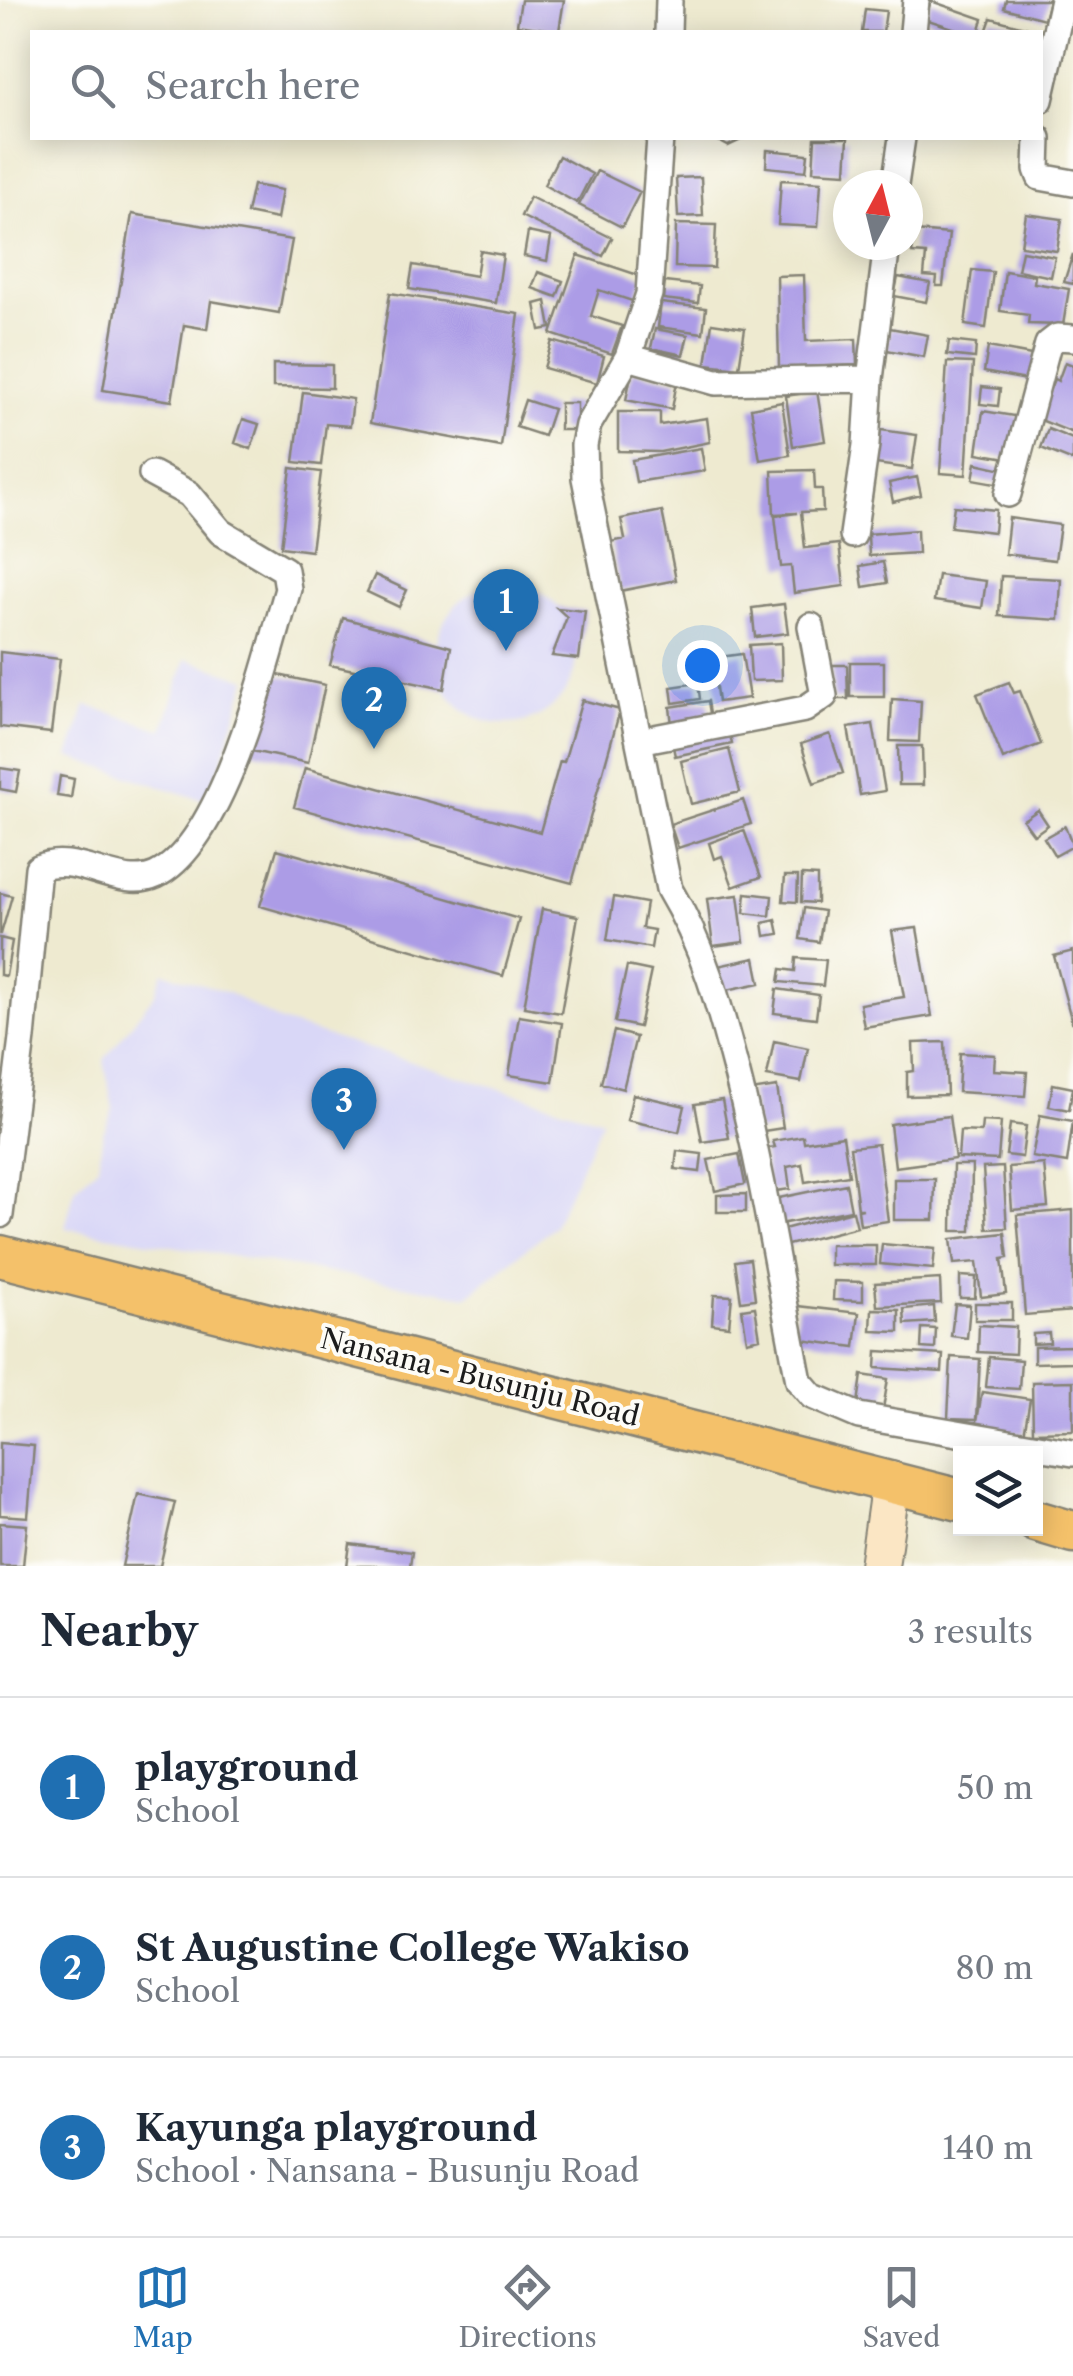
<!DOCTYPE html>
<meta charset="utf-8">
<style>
:root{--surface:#fff;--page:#f6f6f7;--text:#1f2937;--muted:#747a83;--line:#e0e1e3;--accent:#1f6fb2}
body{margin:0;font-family:"Libre Caslon Text",serif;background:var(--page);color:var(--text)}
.controls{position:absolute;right:30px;bottom:30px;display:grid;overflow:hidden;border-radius:0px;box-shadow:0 5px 25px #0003}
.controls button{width:90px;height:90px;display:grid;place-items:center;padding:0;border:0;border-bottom:2px solid var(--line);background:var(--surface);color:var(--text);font:50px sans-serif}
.compass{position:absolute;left:833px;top:170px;width:90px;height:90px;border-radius:50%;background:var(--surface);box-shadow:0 5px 25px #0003;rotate:7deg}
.you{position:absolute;left:702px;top:665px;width:35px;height:35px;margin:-25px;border:8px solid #fff;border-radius:50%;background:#1a73e8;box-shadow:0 0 0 15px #1a73e833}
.badge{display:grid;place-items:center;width:65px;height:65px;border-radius:50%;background:var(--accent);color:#fff;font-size:32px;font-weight:700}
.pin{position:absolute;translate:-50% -82px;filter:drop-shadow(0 2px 5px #0008)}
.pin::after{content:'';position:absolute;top:52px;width:35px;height:30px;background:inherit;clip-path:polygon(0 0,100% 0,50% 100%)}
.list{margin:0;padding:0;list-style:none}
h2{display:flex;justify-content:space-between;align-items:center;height:130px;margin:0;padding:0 40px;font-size:42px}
h2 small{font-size:32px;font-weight:400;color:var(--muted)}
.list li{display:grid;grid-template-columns:65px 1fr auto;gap:30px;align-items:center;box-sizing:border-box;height:180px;padding:0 40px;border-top:2px solid var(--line)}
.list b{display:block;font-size:38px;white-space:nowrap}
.list p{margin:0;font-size:32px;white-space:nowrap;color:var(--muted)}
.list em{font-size:32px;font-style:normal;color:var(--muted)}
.icon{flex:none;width:55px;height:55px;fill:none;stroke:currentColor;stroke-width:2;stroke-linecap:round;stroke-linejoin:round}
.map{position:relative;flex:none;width:1073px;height:1566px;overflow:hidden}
.search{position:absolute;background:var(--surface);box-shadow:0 5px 25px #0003;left:30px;right:30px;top:30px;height:110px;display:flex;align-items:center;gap:25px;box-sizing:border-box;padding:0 35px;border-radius:0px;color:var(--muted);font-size:38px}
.sheet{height:670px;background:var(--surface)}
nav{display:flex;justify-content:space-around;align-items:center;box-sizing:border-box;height:140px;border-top:2px solid var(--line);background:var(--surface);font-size:28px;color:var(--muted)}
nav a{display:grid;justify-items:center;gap:5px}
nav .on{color:var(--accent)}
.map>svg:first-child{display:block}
.built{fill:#d9d7f7}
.building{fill:#ac9ce6}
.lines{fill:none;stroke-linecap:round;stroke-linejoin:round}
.street-casing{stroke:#858376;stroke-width:30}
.secondary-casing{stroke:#858376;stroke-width:42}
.primary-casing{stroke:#858376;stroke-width:45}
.street{stroke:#fff;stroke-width:25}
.secondary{stroke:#fbe6c4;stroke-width:38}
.primary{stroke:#f4c16b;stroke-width:40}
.labels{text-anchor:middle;stroke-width:8;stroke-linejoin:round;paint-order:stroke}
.street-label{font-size:28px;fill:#1c1c1c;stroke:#fdfcf7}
</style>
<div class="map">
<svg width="1073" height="1566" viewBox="0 0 1073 1566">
<rect width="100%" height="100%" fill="#fdfcf7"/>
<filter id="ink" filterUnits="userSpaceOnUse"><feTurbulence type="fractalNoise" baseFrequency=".01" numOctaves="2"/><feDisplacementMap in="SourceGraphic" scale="20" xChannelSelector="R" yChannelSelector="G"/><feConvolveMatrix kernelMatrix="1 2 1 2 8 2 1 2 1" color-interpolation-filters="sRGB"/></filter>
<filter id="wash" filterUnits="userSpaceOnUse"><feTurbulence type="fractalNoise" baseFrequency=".0048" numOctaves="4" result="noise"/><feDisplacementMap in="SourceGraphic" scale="40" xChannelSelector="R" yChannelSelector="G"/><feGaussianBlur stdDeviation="2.25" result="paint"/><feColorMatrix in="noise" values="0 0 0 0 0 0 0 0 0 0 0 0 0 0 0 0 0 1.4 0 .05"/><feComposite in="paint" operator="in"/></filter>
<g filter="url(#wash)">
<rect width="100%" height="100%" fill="#eeead0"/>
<!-- built -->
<path class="built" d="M436 654a70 70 0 1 1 140 0a70 70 0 1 1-140 0Z
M186 659 247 679 209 802 69 757 86 705 163 730Z
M163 972 229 993 281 1022 602 1120 554 1226 468 1296 65 1228 75 1188 98 1166 103 1133 113 1109 104 1060 155 994Z"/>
<g id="blocks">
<!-- building -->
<path class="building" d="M521 0H564L559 31 517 25Z
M1006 0H1049L1044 19 1004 8Z
M931 1 983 19 979 32H965L925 19Z
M865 9 886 11 883 32H862Z
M991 18 1038 31V32H986Z
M713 138H745L728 146Z
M815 138H848L846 173 813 171Z
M767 150 808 154 806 171 766 167Z
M559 156 592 174 577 203 544 185Z
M597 171 640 192 622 227 579 205Z
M701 177 703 216 678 217 676 178Z
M781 180 821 182 818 227 778 225Z
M253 185 282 190 277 219 247 213Z
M530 197 612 238 603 256 521 216Z
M132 214 292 240 279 313 211 301 207 329 184 325 172 401 103 390Z
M1026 214 1062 219 1057 251 1021 246Z
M676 224 716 225 714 268 675 267Z
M915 231 949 234 943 286H936L937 277 924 276 926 254 912 253Z
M528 232 551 237 547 261 524 256Z
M480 251 503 255 496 303 409 289 413 265 476 276Z
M1022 251 1055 257 1051 277 1018 270Z
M1073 254V284L1064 282Z
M578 255 644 277 635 302 599 290 591 316 622 326 612 354 551 334Z
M972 270 993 272 986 328 965 325Z
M1005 271 1035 276 1034 283 1069 289 1063 325 1028 324 1029 315 1000 311Z
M538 272 563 281 557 297 532 288Z
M804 275 806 341 856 339 857 365 779 368 777 276Z
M898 277 930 283 926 302 894 296Z
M665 282 700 286 698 303 663 299Z
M390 293 519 314 501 447 370 423Z
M546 301 551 328 540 330 535 304Z
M661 303 706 308 703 333 658 327Z
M712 323 745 328 739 368 706 364Z
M890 328 928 335 924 357 887 350Z
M655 329 688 335 683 355 651 348Z
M552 341 604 356 597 383 544 368Z
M949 341 976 344 975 358 947 355Z
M988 347 1037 356 1032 381 984 372Z
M947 362 973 363 966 475 940 473Z
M1065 362 1073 365V433L1038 419 1054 379 1058 381Z
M273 364 332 365V388L273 387Z
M632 371 677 381 672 409 626 400Z
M982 387 1000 389 998 406 980 404Z
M817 391 825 441 793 446 786 396Z
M303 392 353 399 350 426 326 424 321 465 294 462Z
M525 400 553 409 544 436 516 427Z
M782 402 790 455 760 460 751 408Z
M560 403H577V430H560Z
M983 411 1020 417 1013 459 977 453Z
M618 412H660V425L707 418 710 442 660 452 618 451Z
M243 419 259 424 251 449 235 443Z
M1048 429 1073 439V461L1041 448Z
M881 430 917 435 912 469 876 464Z
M701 448 705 471 636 482 632 460Z
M976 463 1003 469 1001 484 973 479Z
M291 468 321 472 311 551 281 547Z
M814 470 815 489H822L823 511 801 512 805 548 839 544 844 586 794 593 791 566 781 567 775 516 797 513 774 514 772 471Z
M917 477 921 495 893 502 889 483Z
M954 506 996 510 994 532 951 527Z
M662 511 676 580 620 591 611 542 625 539 621 519Z
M1009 518 1060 525 1055 560 1005 554Z
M917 530 918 553 869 556 868 534Z
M883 562 887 583 863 587 860 566Z
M375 575 407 590 399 607 367 592Z
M938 575 986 581 982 608 934 601Z
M1001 576 1061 579 1059 620 999 616Z
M784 604 788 633 755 637 752 608Z
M557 608 585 611 579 659 552 656 567 617Z
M343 618 451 647 444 689 330 665Z
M781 643 782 680 751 681 749 645Z
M0 652 60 659 51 733 0 727Z
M742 654 749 698 718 702 712 658Z
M850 662H884V697H850Z
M832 665H847L848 699H833Z
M269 673 325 685 308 763 252 751Z
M1009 682 1014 693 1020 691 1041 744 1003 759 977 694Z
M698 683 700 699 673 703 671 687Z
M892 699 921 701 919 742 890 741Z
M582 700 620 710 572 883 294 807 305 768 540 832 560 761 564 762Z
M708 701 711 719 672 725 670 707Z
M873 724 885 791 860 795 848 728Z
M729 730 732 744 675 756 672 742Z
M830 734 843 773 814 783 801 744Z
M898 746H922L923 785H899Z
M729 749 740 792 691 804 681 761Z
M0 768 20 771 16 792 0 789Z
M60 776 74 779 71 798 57 796Z
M743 800 751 824 678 848 670 824Z
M1038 810 1048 825 1034 835 1023 820Z
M1065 826 1073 846 1055 856 1044 838Z
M744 830 761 877 733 887 722 856 714 859 709 843Z
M277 849 519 919 503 976 260 906Z
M802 875 817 876V903L801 902Z
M785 876H798L797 902 783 901Z
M0 893 12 896 1 934H0Z
M746 893 772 896 770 916 744 913Z
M738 895 744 942 713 946 707 899Z
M614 897 646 903 642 928 654 930 651 948 607 940Z
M804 908 824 911 819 942 800 939Z
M542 909 578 916 561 1013 524 1007Z
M776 920 779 934 765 936 763 923Z
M917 928 932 1016 864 1027 860 1004 904 997 892 931Z
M0 938 12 941 6 976 0 975Z
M1073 951V1022H1072L1054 956Z
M755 958 760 983 722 991 718 966Z
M796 958 826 960 823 986 779 982 781 969 795 971Z
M627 966 651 971 639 1027 615 1022Z
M777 989 819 995 816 1018 774 1013Z
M519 1016 562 1023 553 1082 509 1075Z
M614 1031 636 1037 623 1089 601 1083Z
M774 1041 808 1048 801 1082 767 1076Z
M945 1042 947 1095 907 1096V1072L914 1071 913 1043Z
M960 1053 995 1055 994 1070 1027 1072 1025 1096 958 1092Z
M1053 1084 1073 1088 1069 1110 1049 1106Z
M777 1087 783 1128 757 1132 751 1091Z
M633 1094 685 1106 679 1132 627 1120Z
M722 1100 729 1138 702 1142 695 1104Z
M1040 1115 1073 1121 1067 1163 1032 1157Z
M949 1116 955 1159 895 1167 890 1124Z
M982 1121 1001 1122 998 1160 958 1158 960 1131 981 1132Z
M1010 1124 1026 1126 1022 1157 1006 1155Z
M803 1136 804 1142 843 1136 849 1175 805 1182 802 1164 787 1167 790 1189 769 1192 763 1149 775 1147 773 1141Z
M878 1144 888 1221 860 1225 858 1210 863 1209H858L850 1147Z
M677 1151 702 1154 700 1172 675 1169Z
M739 1154 745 1184 715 1191 708 1160Z
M1044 1164 1048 1207 1012 1210 1009 1167Z
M953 1165H972L971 1231H952Z
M1003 1167 1007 1228 987 1229 983 1168Z
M894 1179H935L934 1220H894Z
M846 1184 851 1210 780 1224 774 1199Z
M746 1194V1212H717V1195Z
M1073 1210V1311L1025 1315 1017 1215Z
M853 1211 857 1227 780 1247 776 1231Z
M1005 1233 1008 1258 1002 1259 1006 1294 981 1297 977 1262 954 1264 951 1239Z
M882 1244 935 1249 933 1269 880 1264Z
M830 1245H876V1265H830Z
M750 1259 755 1299 741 1301 735 1261Z
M960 1276 976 1277 975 1298H960Z
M940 1279 941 1303 877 1306 875 1283Z
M834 1281 863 1282V1301L833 1300Z
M714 1295 732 1296 729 1326 712 1324Z
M975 1303H1012V1320H975Z
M955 1304 970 1305 967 1338 951 1336Z
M798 1306 859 1313 855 1347 794 1339Z
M934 1306 935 1322 905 1324 904 1309Z
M755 1307 760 1338 747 1341 742 1309Z
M872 1309 899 1310V1332L871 1331Z
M979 1325 1016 1327 1015 1354 978 1352Z
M922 1328 936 1329 935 1349 921 1348Z
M1049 1333 1050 1343 1033 1344V1334Z
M1073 1346V1362L1034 1363V1347Z
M877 1351 943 1355 942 1372 876 1368Z
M951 1357 980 1359 977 1419 948 1418Z
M989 1357 1021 1360 1019 1389 986 1387Z
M862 1375 888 1379 882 1415 857 1411Z
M1073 1381V1431L1033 1432 1032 1382Z
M982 1392 1030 1399 1024 1434 976 1427Z
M0 1443 34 1446 28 1517 0 1515Z
M138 1494 175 1502 160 1566H122Z
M0 1523 27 1525 23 1566H0Z
M350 1544 412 1552 410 1566H347Z"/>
</g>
</g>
<g filter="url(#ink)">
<use href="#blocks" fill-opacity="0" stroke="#858376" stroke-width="2.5"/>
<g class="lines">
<!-- street casing -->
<g class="street-casing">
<path id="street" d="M668 32 669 0
M913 32 916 0
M1040 100 1063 0
M660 138 649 294 628 357 588 425 584 445 585 478 669 889C704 947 720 1008 737 1074 763 1175 779 1279 799 1381L812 1396 859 1416 1073 1453
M1038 138 1037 169 1040 177 1073 183
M895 185 902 138
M628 357 716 382 870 379 887 245
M1008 494 1048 344 1057 337 1073 338
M853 535 866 445 870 379
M639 741 805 709 824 696 811 626
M0 1215 22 1038 38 868C76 850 119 892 156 875 225 842 267 659 288 589L285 570 221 532 189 494 152 474"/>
</g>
<!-- secondary casing -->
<g class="secondary-casing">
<path id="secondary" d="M879 1566 891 1481"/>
</g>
<!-- primary casing -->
<g class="primary-casing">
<path id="primary" d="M0 1256 960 1500
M1036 1521 1073 1532"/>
</g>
<!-- street -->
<use href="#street" class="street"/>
<!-- secondary -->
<use href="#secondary" class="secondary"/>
<!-- primary -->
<use href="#primary" class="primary"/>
</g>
</g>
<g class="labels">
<!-- street labels -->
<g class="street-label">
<text transform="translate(480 1377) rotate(14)" y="10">Nansana - Busunju Road</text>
</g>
</g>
</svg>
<div class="controls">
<button><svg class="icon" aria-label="layers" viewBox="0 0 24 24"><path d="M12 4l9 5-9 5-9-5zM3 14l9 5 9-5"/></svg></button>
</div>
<svg class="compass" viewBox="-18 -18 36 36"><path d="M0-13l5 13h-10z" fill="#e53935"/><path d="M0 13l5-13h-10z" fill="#747a83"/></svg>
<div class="you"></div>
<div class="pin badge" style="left:506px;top:651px">1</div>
<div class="pin badge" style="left:374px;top:749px">2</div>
<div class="pin badge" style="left:344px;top:1150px">3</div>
<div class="search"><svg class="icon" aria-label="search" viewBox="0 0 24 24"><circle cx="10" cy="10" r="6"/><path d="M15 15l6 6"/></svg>Search here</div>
</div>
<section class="sheet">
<h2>Nearby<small>3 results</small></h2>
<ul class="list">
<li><span class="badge">1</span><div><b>playground</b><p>School</p></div><em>50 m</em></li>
<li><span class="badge">2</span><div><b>St Augustine College Wakiso</b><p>School</p></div><em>80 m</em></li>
<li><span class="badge">3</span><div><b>Kayunga playground</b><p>School · Nansana - Busunju Road</p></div><em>140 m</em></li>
</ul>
</section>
<nav>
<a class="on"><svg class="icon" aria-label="map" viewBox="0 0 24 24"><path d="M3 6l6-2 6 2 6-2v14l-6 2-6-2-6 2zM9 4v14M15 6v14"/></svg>Map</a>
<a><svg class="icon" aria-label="directions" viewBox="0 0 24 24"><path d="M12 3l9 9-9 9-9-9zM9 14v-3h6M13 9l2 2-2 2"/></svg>Directions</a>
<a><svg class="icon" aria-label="saved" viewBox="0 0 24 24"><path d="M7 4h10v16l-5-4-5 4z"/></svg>Saved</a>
</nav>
